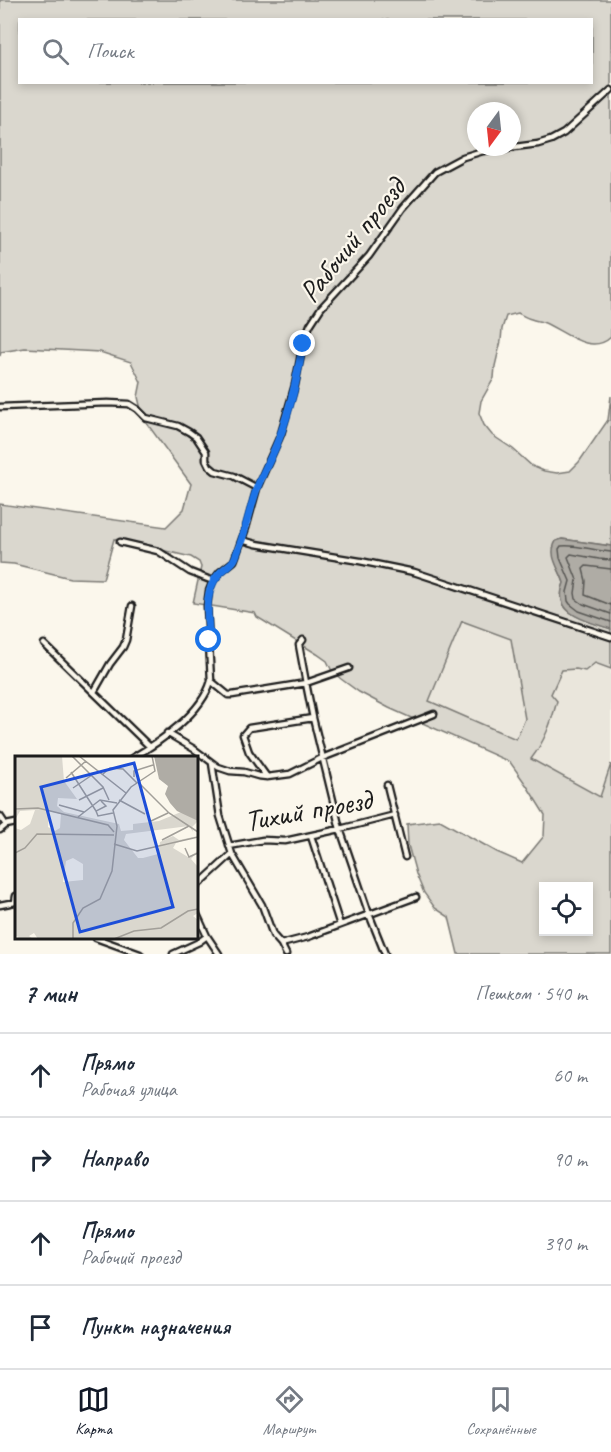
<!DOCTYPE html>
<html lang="ru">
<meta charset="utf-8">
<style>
:root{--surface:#fff;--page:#f6f6f7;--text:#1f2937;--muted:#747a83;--line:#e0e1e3;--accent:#111827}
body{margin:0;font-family:Caveat,sans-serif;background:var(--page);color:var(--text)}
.controls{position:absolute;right:18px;bottom:18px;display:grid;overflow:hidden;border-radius:0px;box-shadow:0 3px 9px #0003}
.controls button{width:54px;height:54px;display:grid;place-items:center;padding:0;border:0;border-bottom:2px solid var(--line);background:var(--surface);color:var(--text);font:30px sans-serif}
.compass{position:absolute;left:467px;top:102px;width:54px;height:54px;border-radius:50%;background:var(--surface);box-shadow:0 3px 9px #0003;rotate:195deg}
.stop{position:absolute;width:18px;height:18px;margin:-14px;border:4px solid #1a73e8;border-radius:50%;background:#fff}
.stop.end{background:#1a73e8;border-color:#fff;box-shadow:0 2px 6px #0008}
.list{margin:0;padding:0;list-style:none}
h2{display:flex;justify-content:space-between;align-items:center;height:78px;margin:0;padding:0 24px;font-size:26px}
h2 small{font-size:20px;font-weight:400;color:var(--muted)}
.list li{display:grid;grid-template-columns:39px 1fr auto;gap:18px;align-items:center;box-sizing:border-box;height:84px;padding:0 24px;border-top:2px solid var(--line)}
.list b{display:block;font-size:22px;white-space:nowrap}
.list p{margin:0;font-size:20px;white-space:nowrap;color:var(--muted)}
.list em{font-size:20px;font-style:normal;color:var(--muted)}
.icon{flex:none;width:33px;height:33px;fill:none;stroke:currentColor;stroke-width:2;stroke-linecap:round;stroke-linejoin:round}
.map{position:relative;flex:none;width:611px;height:954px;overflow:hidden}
.search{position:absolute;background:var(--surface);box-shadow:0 3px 9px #0003;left:18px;right:18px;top:18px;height:66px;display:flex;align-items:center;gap:15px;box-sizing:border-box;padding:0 21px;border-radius:0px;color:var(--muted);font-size:22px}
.sheet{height:414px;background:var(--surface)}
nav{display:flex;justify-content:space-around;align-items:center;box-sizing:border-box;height:84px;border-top:2px solid var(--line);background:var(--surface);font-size:16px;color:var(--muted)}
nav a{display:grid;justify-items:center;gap:3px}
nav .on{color:var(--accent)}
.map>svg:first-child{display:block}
.built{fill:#eae6dc}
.green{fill:#dad7ce;stroke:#7b7a75;stroke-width:1.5;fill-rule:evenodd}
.water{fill:#afaca5;stroke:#74726e;stroke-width:1.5}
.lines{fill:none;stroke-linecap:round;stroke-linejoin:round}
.shore{stroke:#575653;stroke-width:1.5}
.minor-casing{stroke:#1c1c1c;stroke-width:9}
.minor{stroke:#fbf7ec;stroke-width:4.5}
.route{stroke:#1a73e8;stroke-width:8}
.labels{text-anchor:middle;stroke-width:4.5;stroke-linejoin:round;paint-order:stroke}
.street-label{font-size:30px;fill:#1c1c1c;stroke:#fbf7ec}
.inset-road{fill:none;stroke:#a29f99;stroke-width:1.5}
.view{fill:#1d4ed8;fill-opacity:0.15;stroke:#1d4ed8;stroke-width:3}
.inset-edge{fill:none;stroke:#1c1c1c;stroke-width:3}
</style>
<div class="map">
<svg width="611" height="954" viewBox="0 0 611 954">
<rect width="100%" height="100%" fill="#fbf7ec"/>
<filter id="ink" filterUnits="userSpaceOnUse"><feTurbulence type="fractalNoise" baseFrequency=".0167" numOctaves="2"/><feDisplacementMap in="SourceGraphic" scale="12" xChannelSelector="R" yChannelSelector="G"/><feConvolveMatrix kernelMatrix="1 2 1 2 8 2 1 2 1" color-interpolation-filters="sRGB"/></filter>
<g filter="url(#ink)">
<!-- built -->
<path class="built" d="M462 621 511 639 525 719 516 739 429 701Z
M595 663 611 669V764L600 797 531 760 541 745 549 730 557 701 551 694 562 670 576 669 585 671Z"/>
<!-- green -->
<path class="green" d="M0 0H611V337C591 356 565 332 545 323 541 321 536 321 531 319 527 318 522 315 518 313L506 316 502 329 501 341 495 366 494 378 481 401 479 413 484 425 492 435 513 449 532 466 544 471 557 473 570 471 579 462 608 420 611 396V546L562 539 556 541C551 563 558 564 564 583 551 615 588 621 611 629V669L595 663 585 671 576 669 562 670 551 694 557 701C551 723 545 741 531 759L600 797 611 764V954H458L449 917 435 908 424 893 416 874 408 845 407 824 440 820 497 852 522 863 544 836 545 815 527 786 510 762 389 708 359 692 341 679 332 671 327 661 317 654 257 617 255 613 193 603 201 567 199 562 191 557 114 539 103 579 70 578 14 564 0 563V504L166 527 184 509 191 484 143 418 138 397 141 382 131 362 100 352 25 348 1 352 0 356ZM20 20H592V82H20ZM476 111H512V147H476ZM462 621 511 639 525 719 516 739 429 701ZM544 886H588V932H544Z"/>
<!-- water -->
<path class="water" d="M562 539 611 546V629C588 621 551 615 564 583 560 569 547 556 556 541Z"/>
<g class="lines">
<!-- shore -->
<path class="shore" d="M611 552C594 551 577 544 561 546L559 549 560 558 570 581 567 592 568 601 570 604 579 611 611 622
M611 560 599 559 571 554 568 557 577 580 575 593 576 599 583 604 611 614
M611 569 586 566 583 569 586 581 585 595 611 605"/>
<!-- minor casing -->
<g class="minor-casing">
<path id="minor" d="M0 407 108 403 129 404 137 409 146 418 178 426 189 432 196 437 206 452V460L209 466 215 471 234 476 257 488
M242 540 256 544 360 561 414 572 611 637
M120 542 158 551 190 572 213 581
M303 640 299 645 306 683 349 668
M44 644 150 747
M211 681 228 695H232L306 683 313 718 249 728 243 735 249 752 267 777
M94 692 110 664 123 647 126 640 132 606
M313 718 340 829 369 914 385 954
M167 733 194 749 218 767 230 771 244 772 258 776 267 777 290 774 322 758 434 714
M132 758C160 742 202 713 211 681L207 606 209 591 213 581 220 572 234 561 246 528 257 488 281 434 295 385 303 344 310 325 321 308 369 256 403 208 435 172 463 157 483 151 538 144 551 140 564 133 611 90
M212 763 220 816 232 854 262 905 273 935 281 944 286 954
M387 785 405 857
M0 816 6 825
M0 830 6 825 16 823
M311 836 340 925
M229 846 263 840 285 841 340 829 395 815
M196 887 232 854
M0 905 15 902 16 896
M196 912 207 936 219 954
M96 938 140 954
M281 944 308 937 416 897
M173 954 199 942 207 936"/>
</g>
<!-- minor -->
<use href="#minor" class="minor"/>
</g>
</g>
<g class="lines" filter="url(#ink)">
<!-- route -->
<path class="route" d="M209 640C208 617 203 592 219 574 224 568 232 565 235 558 245 535 249 511 257 488 264 469 275 452 281 433 292 404 298 374 303 344"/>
</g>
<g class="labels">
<!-- street labels -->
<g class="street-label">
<text transform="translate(352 240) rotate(-51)" y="10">Рабочий проезд</text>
<text transform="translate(308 810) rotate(-10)" y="10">Тихий проезд</text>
</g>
</g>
<!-- overview -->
<g transform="translate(15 756)">
<rect width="183" height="183" fill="#fbf7ec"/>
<path d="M0 0H47L49 25 62 43 43 42 42 50 49 56 104 68 106 75 118 74V68L144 65 166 56 183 65 177 71 178 76 174 70 111 78 109 84 123 102H128L143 98 145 86 158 80 164 84 183 80 161 87 158 92 173 101 183 95 176 103 183 111V157L178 160 183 164V183H23L19 177 14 180 18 183H0L4 181 0 180V72L6 74 15 68 20 54 5 55 0 64ZM34 55 46 58 45 72 40 75 33 71ZM58 102 68 108V124L48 126 51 105Z" fill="#dad7ce" fill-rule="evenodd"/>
<path d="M139 0H183V65L162 55 155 47 150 38 153 30 144 23Z" fill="#afaca5"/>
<path class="inset-road" d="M57 0 88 31 94 44M64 0 111 37M56 16 81 55M88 18 95 12 108 13 122 27M119 21V15L138 9M51 22 71 5M123 26 154 57 183 76M58 32 77 19M64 44 88 32M104 44 130 58M86 45 91 50 81 55 83 60 98 57M44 49 69 56M0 53 23 52 93 69 99 76M63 61 85 44 102 47M136 65 153 57M147 84 174 70M99 88 122 95 183 81M170 92 174 101 183 97M0 97 10 92 22 78 99 79M58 183V167L68 152 85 143 97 115 102 70 98 54 116 31 140 15 137 0M99 183 119 175 146 172 173 155 183 153"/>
<path class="view" d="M119 7 158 151 65 176 26 31Z"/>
<rect width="183" height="183" class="inset-edge"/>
</g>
</svg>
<div class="controls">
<button><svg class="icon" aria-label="locate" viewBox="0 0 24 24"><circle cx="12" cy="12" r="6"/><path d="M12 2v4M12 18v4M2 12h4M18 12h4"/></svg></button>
</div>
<svg class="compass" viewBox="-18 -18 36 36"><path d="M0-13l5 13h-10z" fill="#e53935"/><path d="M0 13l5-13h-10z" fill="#747a83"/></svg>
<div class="stop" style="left:209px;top:640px"></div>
<div class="stop end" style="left:303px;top:344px"></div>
<div class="search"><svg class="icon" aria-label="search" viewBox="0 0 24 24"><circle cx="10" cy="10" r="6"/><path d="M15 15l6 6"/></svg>Поиск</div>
</div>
<section class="sheet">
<h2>7 мин<small>Пешком · 540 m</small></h2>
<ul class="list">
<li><svg class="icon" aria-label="ahead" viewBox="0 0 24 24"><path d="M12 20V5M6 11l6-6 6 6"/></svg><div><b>Прямо</b><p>Рабочая улица</p></div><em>60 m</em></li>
<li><svg class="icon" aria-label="right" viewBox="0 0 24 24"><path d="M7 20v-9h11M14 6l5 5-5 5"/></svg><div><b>Направо</b></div><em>90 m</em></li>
<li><svg class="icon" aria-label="ahead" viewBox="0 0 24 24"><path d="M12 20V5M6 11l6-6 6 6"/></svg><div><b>Прямо</b><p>Рабочий проезд</p></div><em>390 m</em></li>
<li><svg class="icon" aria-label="arrive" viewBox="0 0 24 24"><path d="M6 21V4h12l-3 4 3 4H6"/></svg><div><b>Пункт назначения</b></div></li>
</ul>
</section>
<nav>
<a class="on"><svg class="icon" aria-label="map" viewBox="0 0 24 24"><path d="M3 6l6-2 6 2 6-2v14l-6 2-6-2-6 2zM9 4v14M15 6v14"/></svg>Карта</a>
<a><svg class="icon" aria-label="directions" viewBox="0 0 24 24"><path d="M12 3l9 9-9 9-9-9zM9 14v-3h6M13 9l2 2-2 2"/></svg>Маршрут</a>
<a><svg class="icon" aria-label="saved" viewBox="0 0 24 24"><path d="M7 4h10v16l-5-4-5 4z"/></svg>Сохранённые</a>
</nav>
